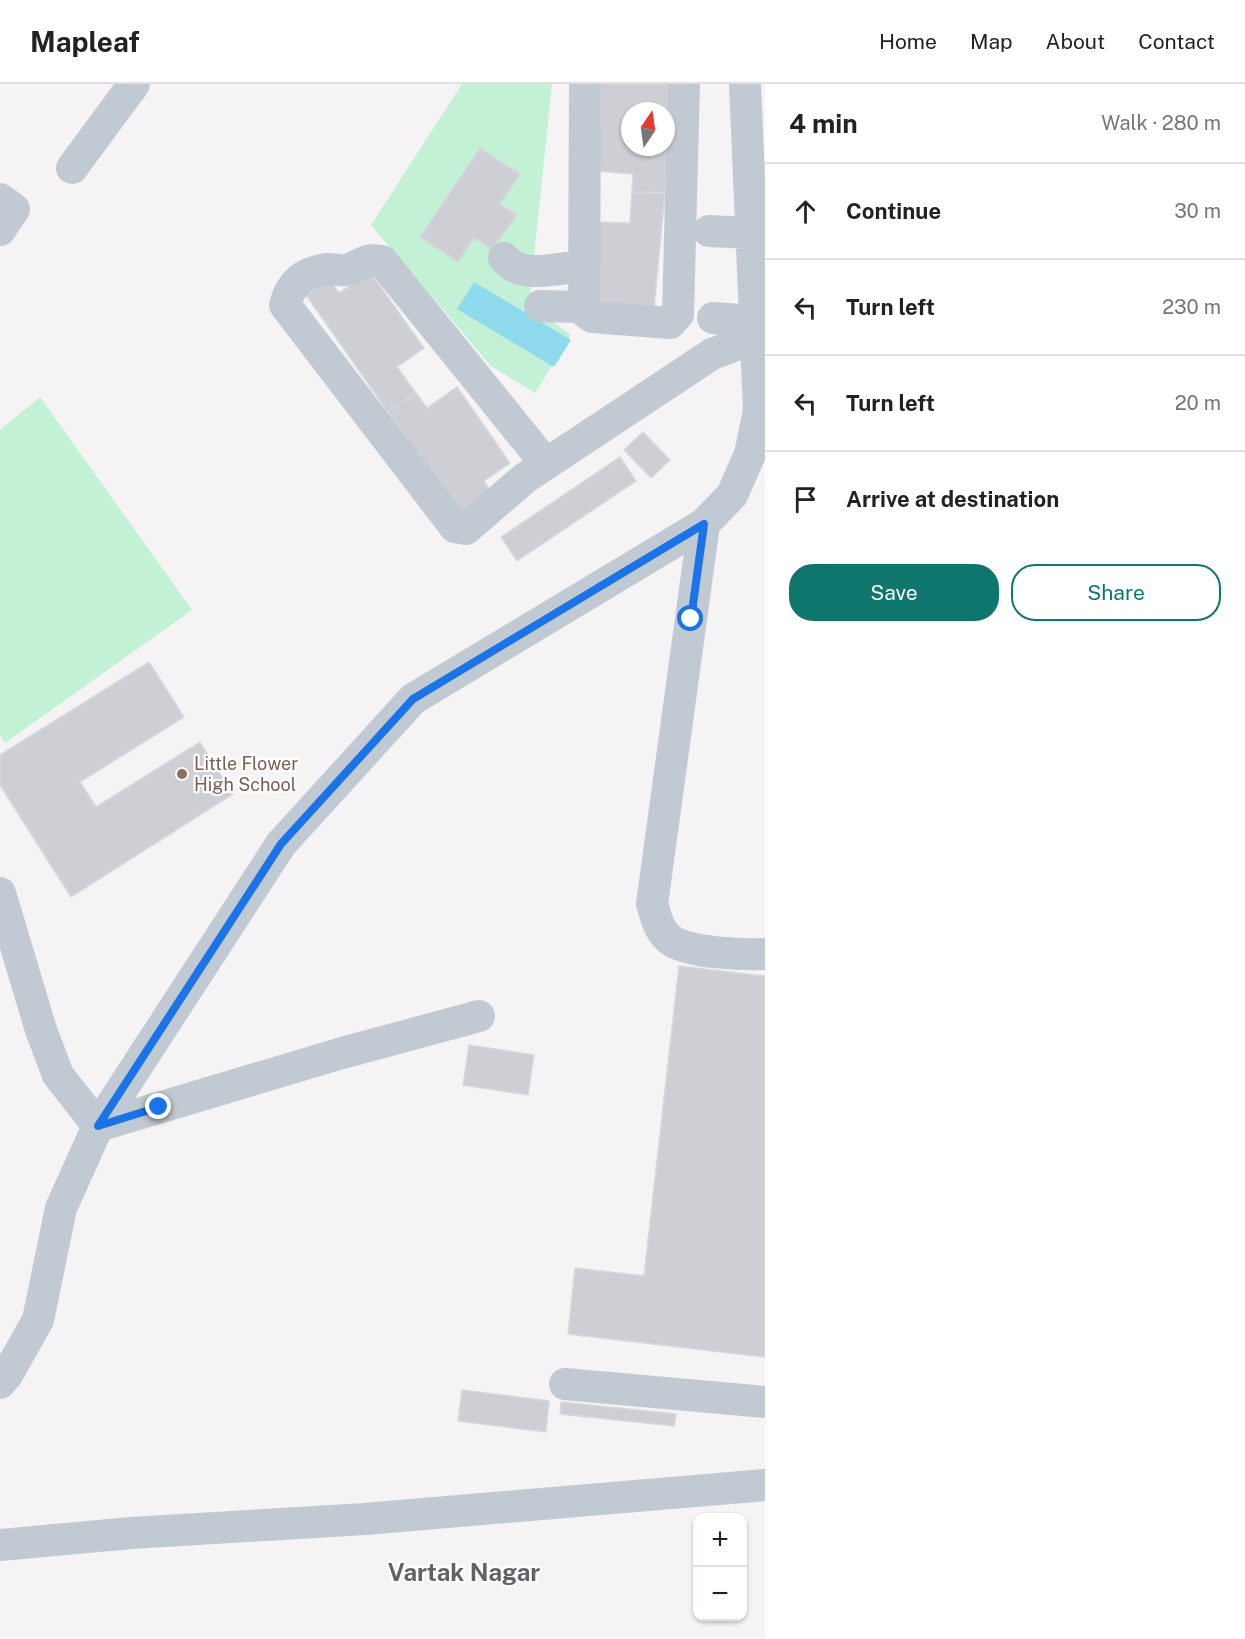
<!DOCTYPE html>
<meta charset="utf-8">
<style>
:root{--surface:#fff;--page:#f2f2f2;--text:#222;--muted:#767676;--line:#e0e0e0;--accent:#0f766e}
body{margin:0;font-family:"Public Sans",sans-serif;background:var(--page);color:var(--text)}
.controls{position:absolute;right:18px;bottom:18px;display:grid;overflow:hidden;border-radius:12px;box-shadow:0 2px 4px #0004}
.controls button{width:54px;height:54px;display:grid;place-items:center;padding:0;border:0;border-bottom:2px solid var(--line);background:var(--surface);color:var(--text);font:30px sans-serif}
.compass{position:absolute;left:621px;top:18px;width:54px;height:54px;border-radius:50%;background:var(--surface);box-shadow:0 2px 4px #0004;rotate:13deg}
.stop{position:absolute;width:18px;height:18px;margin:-14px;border:4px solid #1a73e8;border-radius:50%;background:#fff}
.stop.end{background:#1a73e8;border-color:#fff;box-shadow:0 2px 6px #0008}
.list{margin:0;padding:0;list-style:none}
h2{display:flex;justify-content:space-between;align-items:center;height:78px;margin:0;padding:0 24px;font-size:26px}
h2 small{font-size:20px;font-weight:400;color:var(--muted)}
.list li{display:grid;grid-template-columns:39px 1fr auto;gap:18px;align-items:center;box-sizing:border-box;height:96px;padding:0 24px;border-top:2px solid var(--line)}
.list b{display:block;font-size:22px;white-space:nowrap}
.list em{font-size:20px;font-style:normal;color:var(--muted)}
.actions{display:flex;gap:12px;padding:18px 24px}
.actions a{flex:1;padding:14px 0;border:2px solid var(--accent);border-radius:24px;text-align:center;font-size:21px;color:var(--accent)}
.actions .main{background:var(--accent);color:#fff}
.icon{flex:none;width:33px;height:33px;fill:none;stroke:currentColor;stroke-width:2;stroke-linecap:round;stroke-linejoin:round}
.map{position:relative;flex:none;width:765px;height:1555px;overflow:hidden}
header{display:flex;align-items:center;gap:36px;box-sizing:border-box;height:84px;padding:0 30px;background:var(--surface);border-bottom:2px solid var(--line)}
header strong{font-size:28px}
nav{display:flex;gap:33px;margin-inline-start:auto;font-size:21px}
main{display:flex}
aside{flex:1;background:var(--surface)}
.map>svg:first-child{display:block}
.green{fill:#c3f1d5}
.water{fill:#90daee}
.building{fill:#cdcfd5;stroke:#d7d9de;stroke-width:1.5;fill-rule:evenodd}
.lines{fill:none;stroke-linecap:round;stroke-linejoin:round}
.minor{stroke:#c1cad2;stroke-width:32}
.route{stroke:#1a73e8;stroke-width:8}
.education-dot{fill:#8d6e63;stroke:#fff;stroke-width:2}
.labels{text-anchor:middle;stroke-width:4.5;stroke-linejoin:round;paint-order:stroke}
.education-label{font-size:18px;fill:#785e54;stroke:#fff;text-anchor:start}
.district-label{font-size:24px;font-weight:bold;fill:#5f6368;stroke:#fff}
</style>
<header>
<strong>Mapleaf</strong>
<nav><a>Home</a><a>Map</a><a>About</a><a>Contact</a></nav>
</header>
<main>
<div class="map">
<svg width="765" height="1555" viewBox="0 0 765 1555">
<rect width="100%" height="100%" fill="#f5f3f3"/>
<!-- green -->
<path class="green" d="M462 0H552L529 220 571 251 535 309 491 282 371 141Z
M40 313 192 526 5 659 0 651V346Z"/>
<!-- water -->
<path class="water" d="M474 198 571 256 554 283 457 225Z"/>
<!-- building -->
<path class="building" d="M600 0H670L665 109 632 108 633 90 596 87ZM630 27H666V63H630Z
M480 64 520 90 500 120 517 131 492 166 474 154 458 178 420 153Z
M632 108 665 109 653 234 598 228V138L630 139Z
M370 188 424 264 397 283 416 309 388 328 306 211 329 195 339 209Z
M457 303 510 379 484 397 495 415 464 436 388 328 416 309 427 324Z
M643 348 670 376 651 394 624 366Z
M620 373 636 397 517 477 501 453Z
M149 578 184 633 80 698 96 723 200 658 233 710 71 813 0 701V671Z
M679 882 765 892V1273L568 1250 575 1184 644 1192Z
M469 961 534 971 528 1011 463 1001Z
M462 1306 549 1317 546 1348 458 1337Z
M561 1318 676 1330 674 1342 560 1330Z"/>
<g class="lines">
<!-- minor -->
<path class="minor" d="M585 0 584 227 592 233 670 239 678 230 684 0
M72 84 134 0
M0 115 14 125 0 146
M709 147 752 149
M504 174C507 177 511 181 515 183 533 192 565 183 584 182
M540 222 584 223
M713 234 756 237
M546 380 382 177C363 174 363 181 347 186 341 187 334 185 328 185 304 188 291 198 285 221L455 443 466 445 525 394 546 380 712 270 757 253
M704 440 652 820C656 832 659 849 672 857 691 869 742 871 765 870
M0 809 41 946 58 991 98 1042
M98 1042 342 969 479 932
M0 1299 7 1291 38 1236 61 1124 98 1042 281 760 413 615 704 440 732 411 750 370 759 327 745 0
M565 1300 765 1318
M0 1461 131 1449 365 1435 765 1401"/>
</g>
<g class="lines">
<!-- route -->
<path class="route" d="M159 1023 98 1042 281 760 413 615 704 440 691 535"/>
</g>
<!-- markers -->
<circle class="education-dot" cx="182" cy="690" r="6"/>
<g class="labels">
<!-- education labels -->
<g class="education-label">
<text x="194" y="686">Little Flower<tspan x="194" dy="21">High School</tspan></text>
</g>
<!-- district labels -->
<g class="district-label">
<text x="464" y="1497">Vartak Nagar</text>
</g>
</g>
</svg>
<div class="controls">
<button>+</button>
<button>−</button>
</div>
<svg class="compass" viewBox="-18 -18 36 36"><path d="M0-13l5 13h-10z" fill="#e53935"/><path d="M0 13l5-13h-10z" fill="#767676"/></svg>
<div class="stop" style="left:691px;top:535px"></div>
<div class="stop end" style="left:159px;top:1023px"></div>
</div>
<aside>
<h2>4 min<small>Walk · 280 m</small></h2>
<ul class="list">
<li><svg class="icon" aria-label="ahead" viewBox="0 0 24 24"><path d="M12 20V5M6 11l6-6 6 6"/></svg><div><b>Continue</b></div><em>30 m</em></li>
<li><svg class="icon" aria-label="left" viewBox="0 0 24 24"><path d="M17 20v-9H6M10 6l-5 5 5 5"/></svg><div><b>Turn left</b></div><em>230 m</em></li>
<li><svg class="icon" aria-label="left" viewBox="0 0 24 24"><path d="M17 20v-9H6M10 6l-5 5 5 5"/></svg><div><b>Turn left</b></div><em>20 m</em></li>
<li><svg class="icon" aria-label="arrive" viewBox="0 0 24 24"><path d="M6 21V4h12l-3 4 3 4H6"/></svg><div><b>Arrive at destination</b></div></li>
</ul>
<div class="actions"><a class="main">Save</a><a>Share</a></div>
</aside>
</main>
